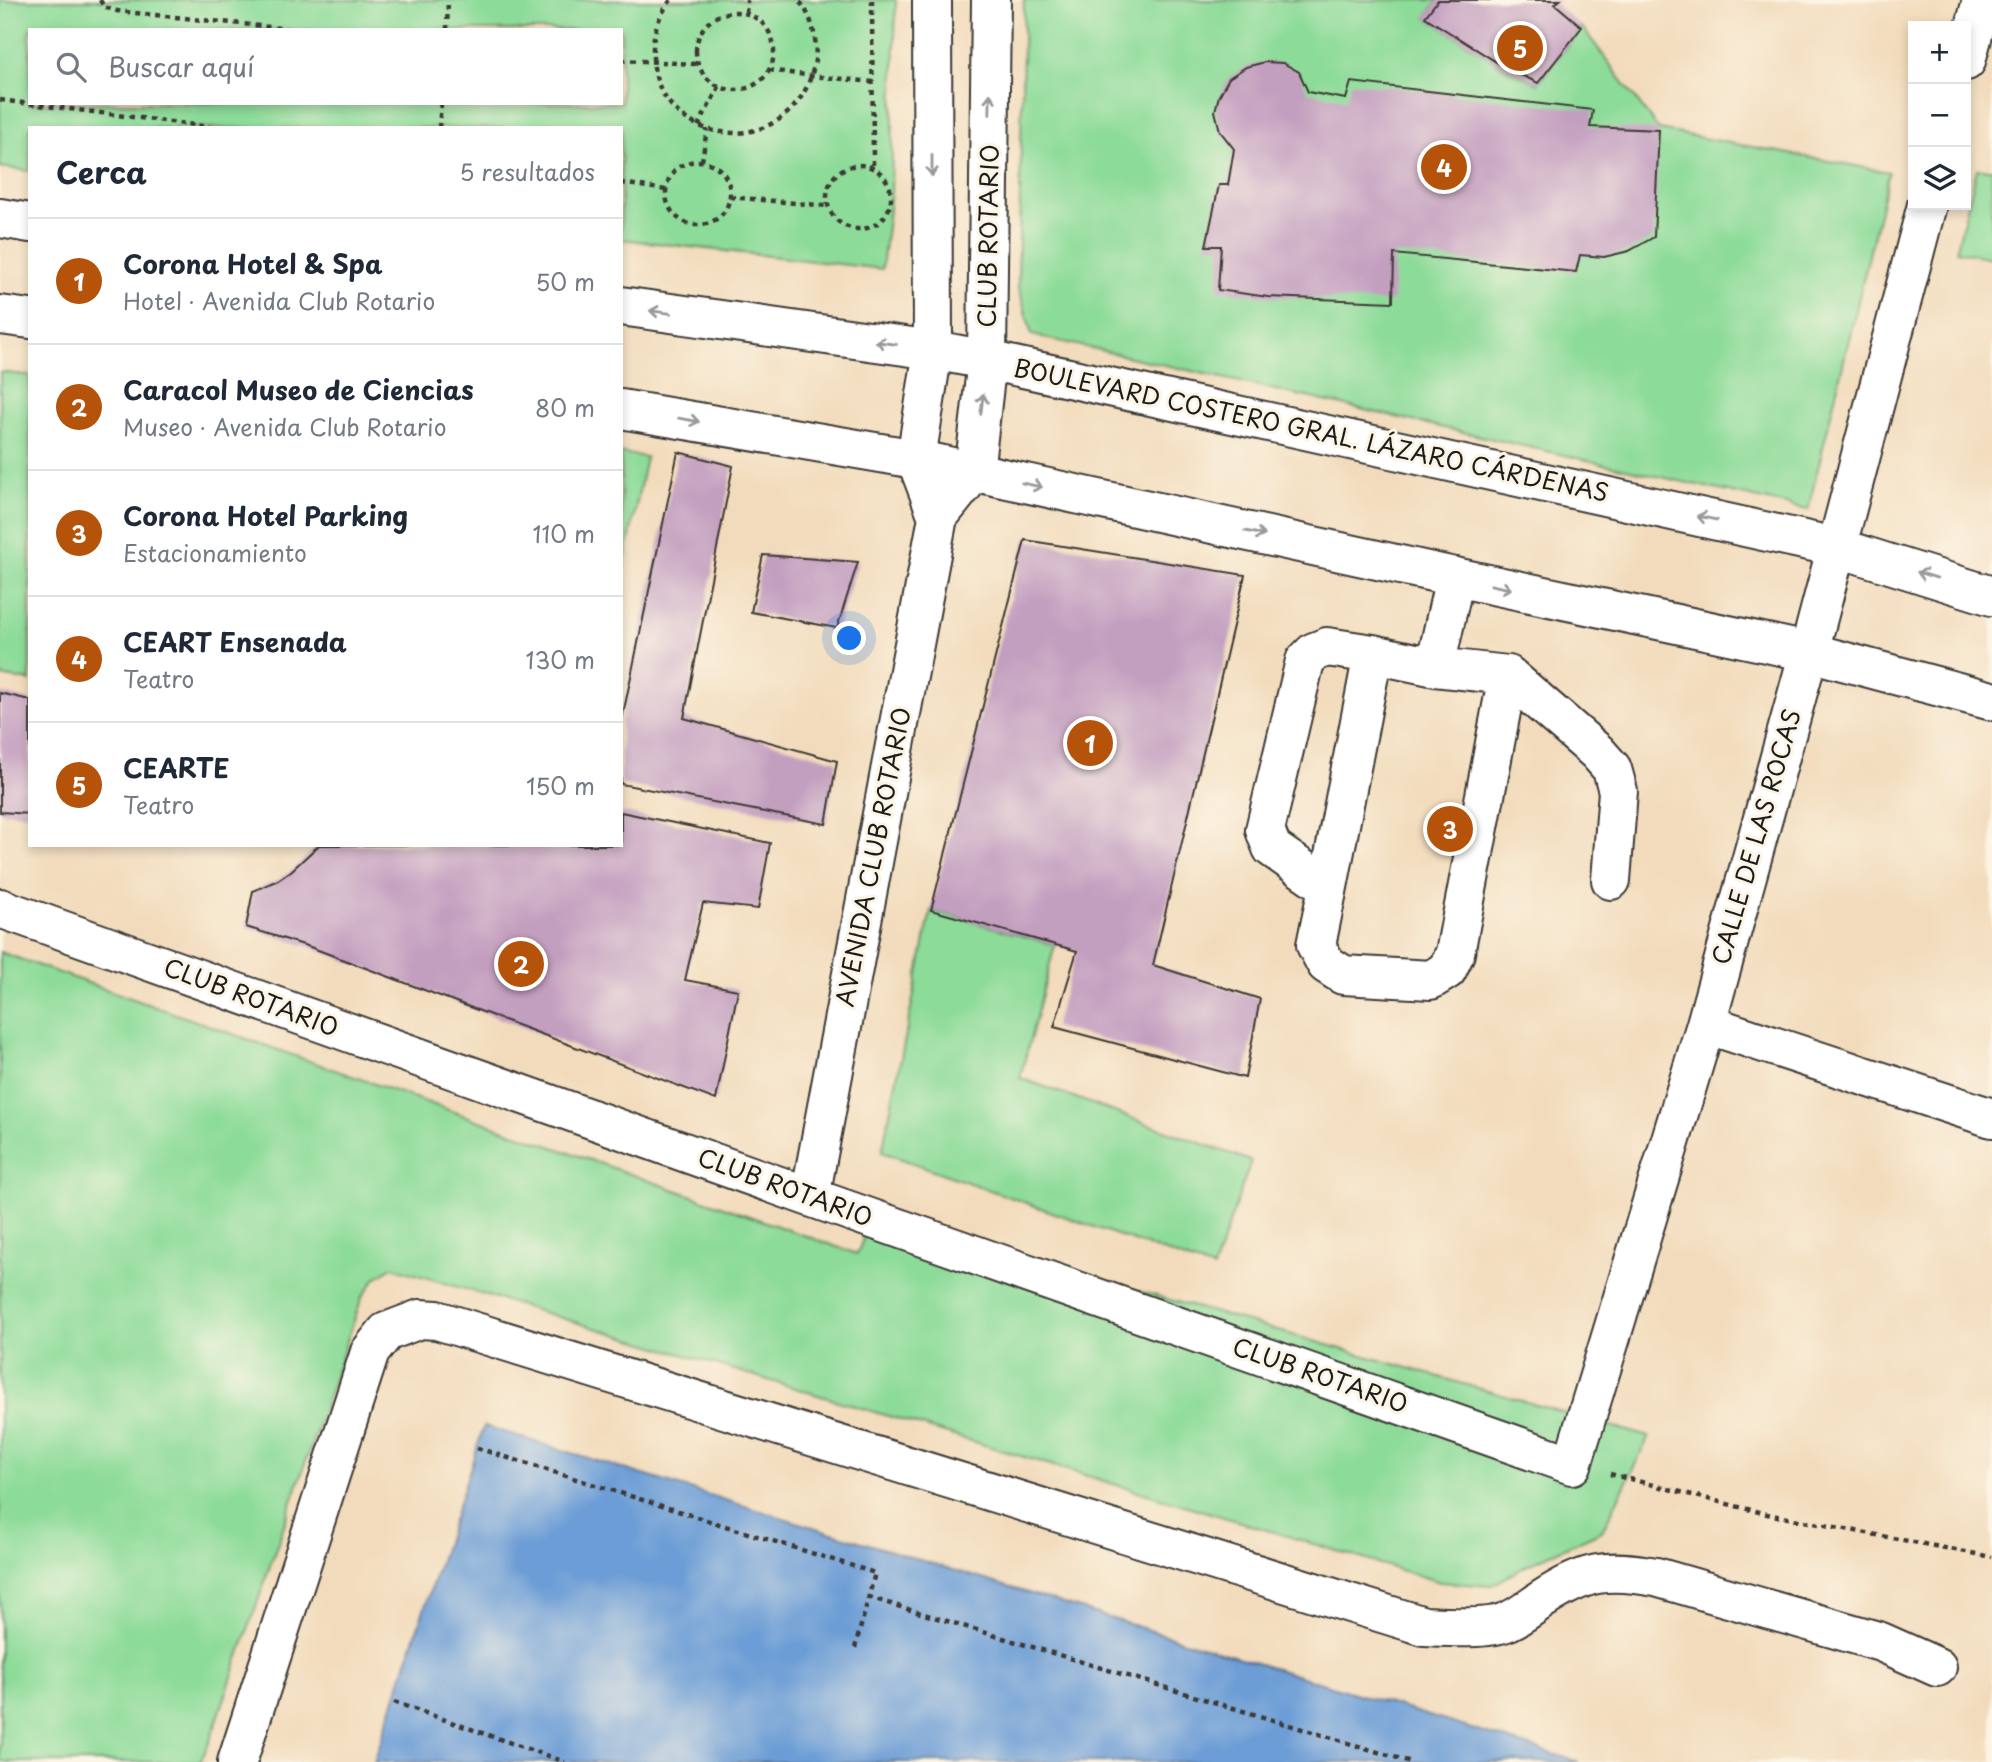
<!DOCTYPE html>
<html lang="es">
<meta charset="utf-8">
<style>
:root{--surface:#fff;--page:#f2f2f3;--text:#1f2937;--muted:#747a83;--line:#e0e1e3;--accent:#b45309}
body{margin:0;font-family:"Playpen Sans",sans-serif;background:var(--page);color:var(--text)}
.controls{position:absolute;right:21px;top:21px;display:grid;overflow:hidden;border-radius:0px;box-shadow:0 4px 10px #0003}
.controls button{width:63px;height:63px;display:grid;place-items:center;padding:0;border:0;border-bottom:2px solid var(--line);background:var(--surface);color:var(--text);font:35px sans-serif}
.you{position:absolute;left:850px;top:639px;width:24px;height:24px;margin:-18px;border:5px solid #fff;border-radius:50%;background:#1a73e8;box-shadow:0 0 0 10px #1a73e833}
.badge{display:grid;place-items:center;width:46px;height:46px;border-radius:50%;background:var(--accent);color:#fff;font-size:23px;font-weight:700}
.pin{position:absolute;translate:-50% -50%;border:4px solid #fff;box-shadow:0 2px 7px #0006}
.list{margin:0;padding:0;list-style:none}
h2{display:flex;justify-content:space-between;align-items:center;height:91px;margin:0;padding:0 28px;font-size:30px}
h2 small{font-size:23px;font-weight:400;color:var(--muted)}
.list li{display:grid;grid-template-columns:46px 1fr auto;gap:21px;align-items:center;box-sizing:border-box;height:126px;padding:0 28px;border-top:2px solid var(--line)}
.list b{display:block;font-size:26px;white-space:nowrap}
.list p{margin:0;font-size:23px;white-space:nowrap;color:var(--muted)}
.list em{font-size:23px;font-style:normal;color:var(--muted)}
.icon{flex:none;width:38px;height:38px;fill:none;stroke:currentColor;stroke-width:2;stroke-linecap:round;stroke-linejoin:round}
.map{position:relative;flex:none;width:1992px;height:1762px;overflow:hidden}
.search{position:absolute;background:var(--surface);box-shadow:0 4px 10px #0003;left:28px;top:28px;width:595px;height:77px;display:flex;align-items:center;gap:18px;box-sizing:border-box;padding:0 24px;border-radius:0px;color:var(--muted);font-size:26px}
.panel{position:absolute;background:var(--surface);box-shadow:0 4px 10px #0003;left:28px;top:126px;width:595px;height:721px;border-radius:0px}
.map>svg:first-child{display:block}
.green{fill:#8ddb99;stroke:#547c5a;stroke-width:2;fill-rule:evenodd}
.water{fill:#6c9dd6;stroke:#445c79;stroke-width:2}
.building{fill:#c29ebf}
.lines{fill:none;stroke-linecap:round;stroke-linejoin:round}
.minor-casing{stroke:#3c3934;stroke-width:42}
.major-casing{stroke:#3c3934;stroke-width:42}
.highway-casing{stroke:#3c3934;stroke-width:42}
.path{stroke:#3c3934;stroke-width:4.5;stroke-dasharray:5 5;stroke-linecap:butt}
.minor{stroke:#fff;stroke-width:38}
.major{stroke:#fff;stroke-width:38}
.highway{stroke:#fff;stroke-width:38}
.oneway{stroke:#999}
.labels{text-anchor:middle;stroke-width:6;stroke-linejoin:round;paint-order:stroke}
.street-label{font-size:24px;fill:#1c1c1c;stroke:#fcf5e5}
</style>
<div class="map">
<svg width="1992" height="1762" viewBox="0 0 1992 1762">
<rect width="100%" height="100%" fill="#fcf5e5"/>
<filter id="ink" filterUnits="userSpaceOnUse"><feTurbulence type="fractalNoise" baseFrequency=".0143" numOctaves="2"/><feDisplacementMap in="SourceGraphic" scale="14" xChannelSelector="R" yChannelSelector="G"/><feConvolveMatrix kernelMatrix="1 2 1 2 8 2 1 2 1" color-interpolation-filters="sRGB"/></filter>
<filter id="wash" filterUnits="userSpaceOnUse"><feTurbulence type="fractalNoise" baseFrequency=".00686" numOctaves="4" result="noise"/><feDisplacementMap in="SourceGraphic" scale="28" xChannelSelector="R" yChannelSelector="G"/><feGaussianBlur stdDeviation="1.57" result="paint"/><feColorMatrix in="noise" values="0 0 0 0 0 0 0 0 0 0 0 0 0 0 0 0 0 1.4 0 .05"/><feComposite in="paint" operator="in"/></filter>
<g filter="url(#wash)">
<rect width="100%" height="100%" fill="#f2dbbc"/>
<!-- green -->
<path class="green" d="M0 0H896L891 192 882 269 621 239V128H30V171L0 167ZM30 30H621V103H30Z
M1024 0H1438L1426 17 1506 68 1538 83 1582 27 1659 130 1889 172 1808 510 1032 335 1018 286Z
M1977 169H1992L1991 258 1956 251Z
M0 372 30 376V681L0 676Z
M621 453 646 457 621 580Z
M931 910 1055 945 1020 1078 1251 1161 1213 1269 882 1152Z
M0 952 857 1254 873 1215 1649 1437 1602 1531 1537 1560 1490 1586 1440 1582 392 1267 376 1278 362 1297 210 1741 200 1762H0Z"/>
<!-- water -->
<path class="water" d="M484 1426 1579 1762H374Z"/>
<g id="blocks">
<!-- building -->
<path class="building" d="M1438 0H1560L1555 4 1582 27 1538 83 1506 68 1425 17Z
M1265 62 1283 63 1299 72 1308 92 1346 99 1351 82 1593 110 1590 127 1659 130 1654 237 1629 251 1604 257 1580 255 1576 272 1394 254 1393 302 1268 297 1218 290 1221 246H1206L1219 185H1228L1234 149 1220 131 1215 111 1219 96 1229 78 1246 67Z
M678 452 733 466 684 718 837 761 826 824 621 784V724Z
M1025 540 1245 575 1153 965 1260 999 1245 1078 1054 1027 1077 951 931 910Z
M763 555 858 562 837 628 751 612Z
M0 693 30 700V814L0 812Z
M621 812 770 843 758 909 703 903 685 980 738 990 716 1100 310 947 246 927 253 891 278 880 291 871 319 845H621Z"/>
</g>
</g>
<g filter="url(#ink)">
<use href="#blocks" fill-opacity="0" stroke="#3c3934" stroke-width="2"/>
<g class="lines">
<!-- minor casing -->
<g class="minor-casing">
<path id="minor" d="M1966 61 1982 0
M916 459 938 517
M1455 577 1435 667 1373 654 1327 647 1314 652 1305 661 1265 830 1272 848 1328 887 1316 945 1326 964 1343 975 1431 980 1447 970 1455 953 1508 675 1597 752 1612 769 1618 791 1611 880
M1435 667 1508 675
M1328 887 1373 654
M0 908 810 1197 1572 1465 1706 1024 1809 652 1927 205
M1706 1024 1992 1118
M810 1197 938 517 974 472
M237 1762 370 1352 386 1332 420 1319 437 1320 1424 1626C1445 1627 1487 1630 1506 1622 1519 1617 1531 1607 1543 1599 1586 1571 1606 1568 1656 1577L1881 1642 1937 1667"/>
</g>
<!-- major casing -->
<g class="major-casing">
<path id="major" d="M916 459 933 350 932 0
M974 472 987 360 991 0"/>
</g>
<!-- highway casing -->
<g class="highway-casing">
<path id="highway" d="M0 218 30 223
M621 306 933 350 987 360 1836 547 1992 596
M0 315 30 319
M621 409 916 459 1455 577 1809 652 1992 701"/>
</g>
<!-- path -->
<path class="path" d="M100 0 104 7 117 11 299 30
M671 0C660 14 653 30 653 49 649 149 793 166 814 65 819 45 813 15 798 0
M872 0 873 167
M696 51a39 39 0 1 1 78 0a39 39 0 1 1-78 0Z
M746 13 747 0
M447 30 448 0
M621 60 697 64
M769 70 812 76 873 82
M0 100 218 128
M698 126 719 87
M439 128 441 103
M666 193a32 32 0 1 1 64 0a32 32 0 1 1-64 0Z
M702 161 707 129
M827 197a32 32 0 1 1 64 0a32 32 0 1 1-64 0Z
M621 183 666 190
M730 197 828 206
M477 1448 875 1573 855 1648
M1610 1474 1767 1514 1992 1557
M868 1597 1411 1762
M394 1702 565 1762"/>
<!-- minor -->
<use href="#minor" class="minor"/>
<!-- major -->
<use href="#major" class="major"/>
<!-- highway -->
<use href="#highway" class="highway"/>
</g>
<!-- one-way arrows -->
<defs><path id="oneway-shaft" d="M-6 0H5M1.5-3L5.5 0L1.5 3" fill="none" stroke-width="1.6" stroke-linecap="round" stroke-linejoin="round" transform="scale(1.75)"/></defs>
<g class="oneway">
<use href="#oneway-shaft" transform="translate(990 104) rotate(-89)"/>
<use href="#oneway-shaft" transform="translate(932 166) rotate(90)"/>
<use href="#oneway-shaft" transform="translate(660 312) rotate(-172)"/>
<use href="#oneway-shaft" transform="translate(886 343) rotate(-172)"/>
<use href="#oneway-shaft" transform="translate(982 404) rotate(-83)"/>
<use href="#oneway-shaft" transform="translate(689 420) rotate(10)"/>
<use href="#oneway-shaft" transform="translate(1032 485) rotate(12)"/>
<use href="#oneway-shaft" transform="translate(1707 518) rotate(-168)"/>
<use href="#oneway-shaft" transform="translate(1255 533) rotate(12)"/>
<use href="#oneway-shaft" transform="translate(1927 575) rotate(-163)"/>
<use href="#oneway-shaft" transform="translate(1501 587) rotate(12)"/>
</g>
</g>
<g class="labels">
<!-- street labels -->
<g class="street-label">
<text transform="translate(989 236) rotate(-89)" y="8">CLUB ROTARIO</text>
<text transform="translate(1311 431) rotate(12)" y="8">BOULEVARD COSTERO GRAL. LÁZARO CÁRDENAS</text>
<text transform="translate(1757 837) rotate(-74)" y="8">CALLE DE LAS ROCAS</text>
<text transform="translate(874 857) rotate(-79)" y="8">AVENIDA CLUB ROTARIO</text>
<text transform="translate(251 998) rotate(20)" y="8">CLUB ROTARIO</text>
<text transform="translate(785 1188) rotate(20)" y="8">CLUB ROTARIO</text>
<text transform="translate(1320 1376) rotate(19)" y="8">CLUB ROTARIO</text>
</g>
</g>
</svg>
<div class="controls">
<button>+</button>
<button>−</button>
<button><svg class="icon" aria-label="layers" viewBox="0 0 24 24"><path d="M12 4l9 5-9 5-9-5zM3 14l9 5 9-5"/></svg></button>
</div>
<div class="you"></div>
<div class="pin badge" style="left:1090px;top:743px">1</div>
<div class="pin badge" style="left:521px;top:964px">2</div>
<div class="pin badge" style="left:1450px;top:829px">3</div>
<div class="pin badge" style="left:1444px;top:167px">4</div>
<div class="pin badge" style="left:1520px;top:48px">5</div>
<div class="search"><svg class="icon" aria-label="search" viewBox="0 0 24 24"><circle cx="10" cy="10" r="6"/><path d="M15 15l6 6"/></svg>Buscar aquí</div>
<section class="panel">
<h2>Cerca<small>5 resultados</small></h2>
<ul class="list">
<li><span class="badge">1</span><div><b>Corona Hotel &amp; Spa</b><p>Hotel · Avenida Club Rotario</p></div><em>50 m</em></li>
<li><span class="badge">2</span><div><b>Caracol Museo de Ciencias</b><p>Museo · Avenida Club Rotario</p></div><em>80 m</em></li>
<li><span class="badge">3</span><div><b>Corona Hotel Parking</b><p>Estacionamiento</p></div><em>110 m</em></li>
<li><span class="badge">4</span><div><b>CEART Ensenada</b><p>Teatro</p></div><em>130 m</em></li>
<li><span class="badge">5</span><div><b>CEARTE</b><p>Teatro</p></div><em>150 m</em></li>
</ul>
</section>
</div>
